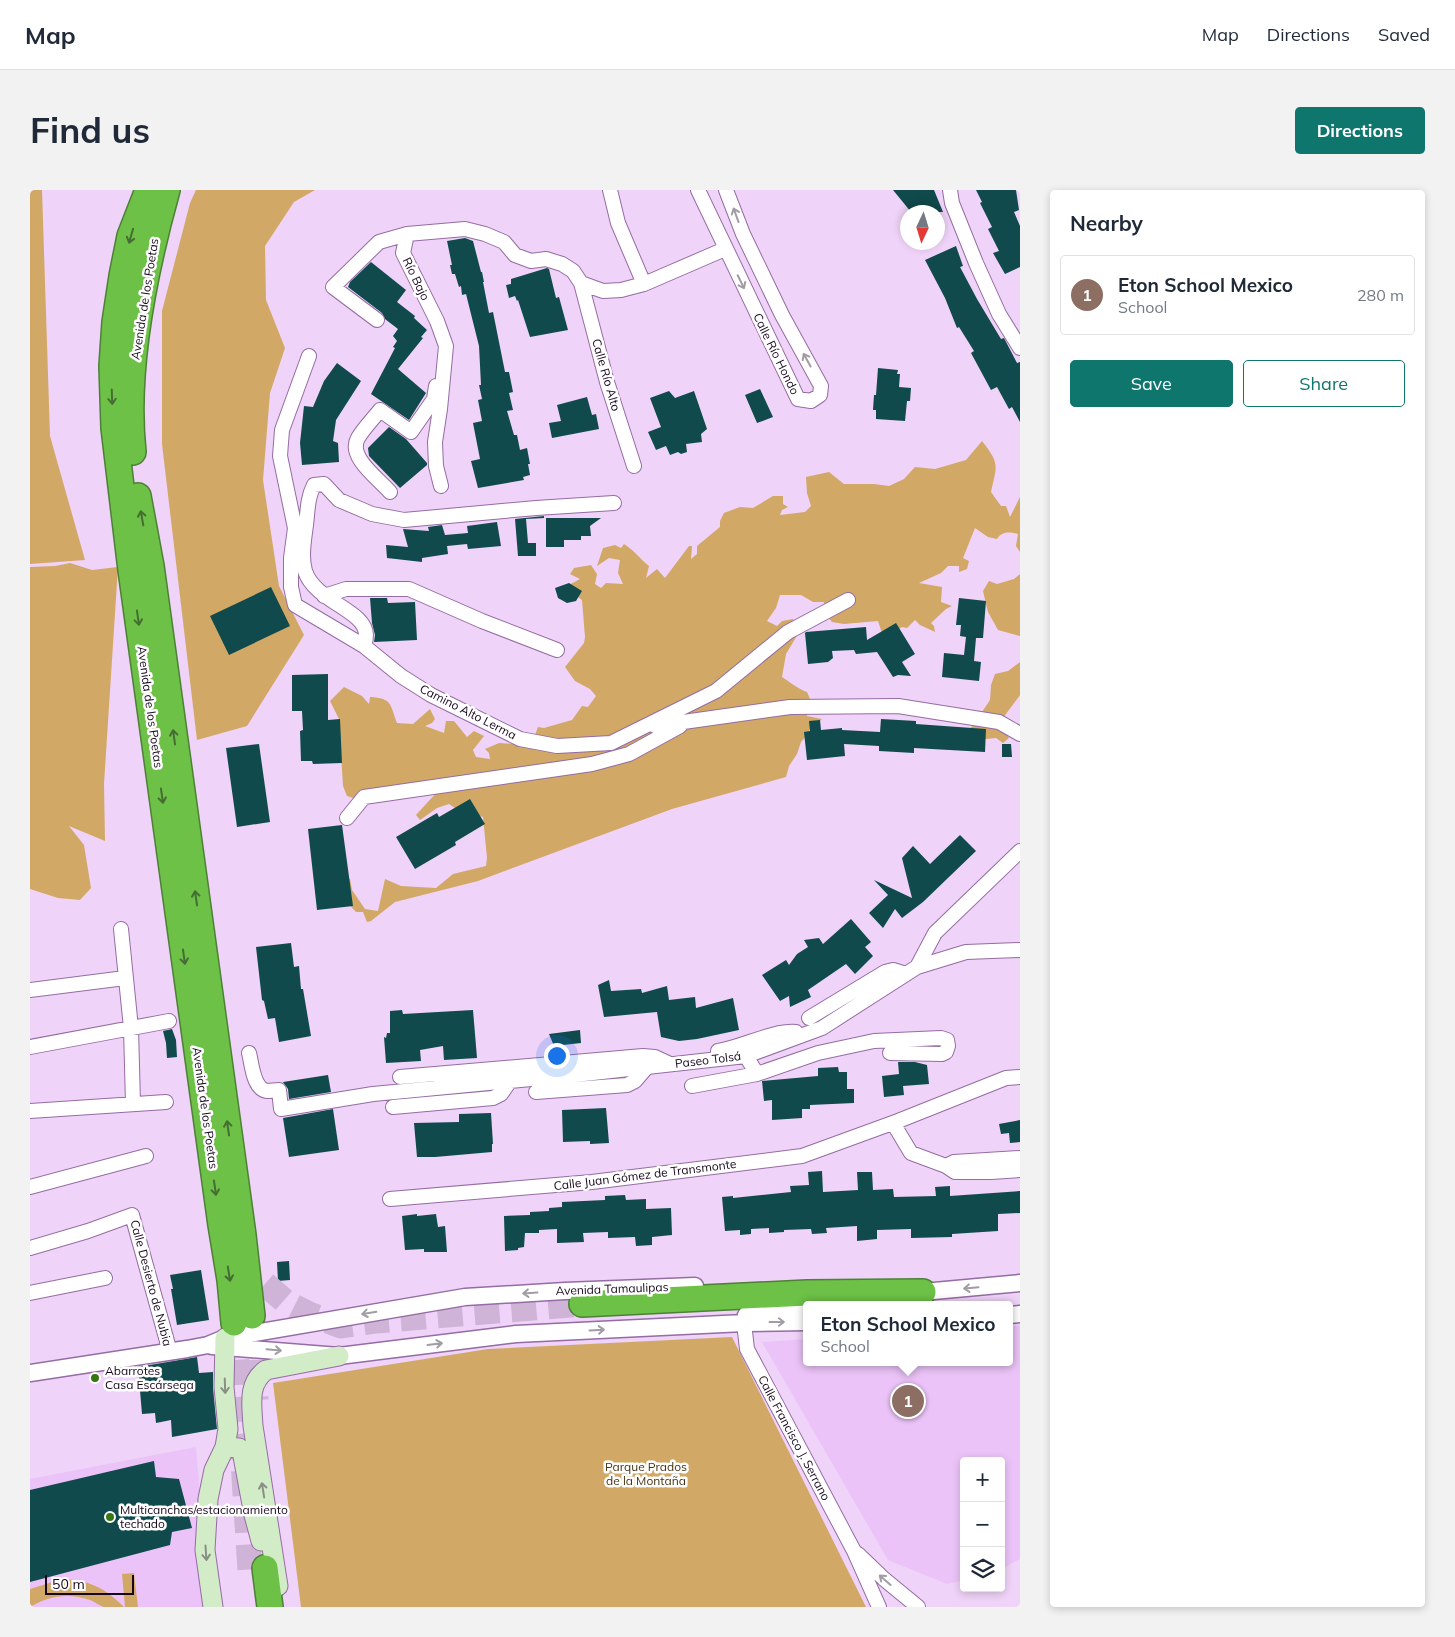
<!DOCTYPE html>
<meta charset="utf-8">
<style>
:root{--surface:#fff;--page:#f2f2f3;--text:#1f2937;--muted:#747a83;--line:#e0e1e3;--accent:#0f766e}
body{margin:0;font-family:Mulish,sans-serif;background:var(--page);color:var(--text)}
.controls{position:absolute;right:15px;bottom:15px;display:grid;overflow:hidden;border-radius:5px;box-shadow:0 2px 8px #0003}
.controls button{width:45px;height:45px;display:grid;place-items:center;padding:0;border:0;border-bottom:1px solid var(--line);background:var(--surface);color:var(--text);font:25px sans-serif}
.compass{position:absolute;left:870px;top:15px;width:45px;height:45px;border-radius:50%;background:var(--surface);box-shadow:0 2px 8px #0003;rotate:184deg}
.scale{position:absolute;left:15px;bottom:12px;width:89px;box-sizing:border-box;padding-left:5px;border:2px solid #17071c;border-top:0;font-size:14px;line-height:18px;white-space:nowrap;color:#17071c;-webkit-text-stroke:4px #fff;paint-order:stroke}
.you{position:absolute;left:526px;top:865px;width:18px;height:18px;margin:-12px;border:4px solid #fff;border-radius:50%;background:#1a73e8;box-shadow:0 0 0 8px #1a73e833}
.badge{display:grid;place-items:center;width:32px;height:32px;border-radius:50%;background:var(--accent);color:#fff;font-size:16px;font-weight:700}
.pin{position:absolute;translate:-50% -50%;border:2px solid #fff;box-shadow:0 1px 5px #0006}
.popup{position:absolute;left:773px;top:1111px;width:210px;height:65px;box-sizing:border-box;display:grid;place-content:center;border-radius:5px;background:var(--surface);filter:drop-shadow(0 1px 4px #0005);font-size:16px;white-space:nowrap;color:var(--muted)}
.popup b{font-size:19px;color:var(--text)}
.popup::after{content:'';position:absolute;left:50%;top:100%;margin-left:-10px;border:10px solid transparent;border-top-color:var(--surface)}
.list{margin:0;padding:0;list-style:none}
h2{display:flex;justify-content:space-between;align-items:center;height:65px;margin:0;padding:0 20px;font-size:21px}
h2 small{font-size:16px;font-weight:400;color:var(--muted)}
.list li{display:grid;grid-template-columns:32px 1fr auto;gap:15px;align-items:center;box-sizing:border-box;height:80px;margin:0 10px 10px;padding:0 10px;border:1px solid var(--line);border-radius:5px}
.list b{display:block;font-size:19px;white-space:nowrap}
.list p{margin:0;font-size:16px;white-space:nowrap;color:var(--muted)}
.list em{font-size:16px;font-style:normal;color:var(--muted)}
.actions{display:flex;gap:10px;padding:15px 20px}
.actions a{flex:1;padding:11px 0;border:1px solid var(--accent);border-radius:5px;text-align:center;font-size:18px;color:var(--accent)}
.actions .main{background:var(--accent);color:#fff}
.icon{flex:none;width:28px;height:28px;fill:none;stroke:currentColor;stroke-width:2;stroke-linecap:round;stroke-linejoin:round}
.map{position:relative;flex:none;width:990px;height:1417px;overflow:hidden;border-radius:5px}
header{display:flex;align-items:center;gap:30px;box-sizing:border-box;height:70px;padding:0 25px;background:var(--surface);border-bottom:1px solid var(--line)}
header strong{font-size:24px}
nav{display:flex;gap:28px;margin-inline-start:auto;font-size:18px}
.intro{display:flex;align-items:center;justify-content:space-between;box-sizing:border-box;height:120px;padding:0 30px}
h1{margin:0;font-size:35px}
.button{padding:12px 22px;border-radius:5px;background:var(--accent);color:#fff;font-size:18px;font-weight:700}
main{display:flex;gap:30px;padding:0 30px}
aside{flex:1;background:var(--surface);border-radius:5px;box-shadow:0 2px 8px #0003}
.map>svg:first-child{display:block}
.built{fill:#ebc3f8}
.green{fill:#d2a866}
.building{fill:#104a4c}
.lines{fill:none;stroke-linecap:round;stroke-linejoin:round}
.motorway-tunnel{stroke:#cfb4d7;stroke-width:25;stroke-dasharray:25 12;stroke-linecap:butt}
.minor-casing{stroke:#956ca3;stroke-width:16}
.tertiary-casing{stroke:#956ca3;stroke-width:19}
.secondary-casing{stroke:#956ca3;stroke-width:21}
.motorway-casing{stroke:#4e8037;stroke-width:28}
.minor{stroke:#fff;stroke-width:14}
.tertiary{stroke:#fff;stroke-width:16}
.secondary{stroke:#d3ecc8;stroke-width:19}
.motorway{stroke:#6cc146;stroke-width:25}
.oneway{stroke:#a29ca4}
.oneway2{stroke:#466d33}
.oneway3{stroke:#889083}
.poi-dot{fill:#367613;stroke:#fff;stroke-width:2}
.labels{text-anchor:middle;stroke-width:5;stroke-linejoin:round;paint-order:stroke}
.street-label{font-size:12px;fill:#17071c;stroke:#fff}
.poi-label{font-size:12px;fill:#17071c;stroke:#fff;text-anchor:start}
.park-label{font-size:12px;fill:#463313;stroke:#fff}
</style>
<header>
<strong>Map</strong>
<nav><a>Map</a><a>Directions</a><a>Saved</a></nav>
</header>
<div class="intro"><h1>Find us</h1><a class="button">Directions</a></div>
<main>
<div class="map">
<svg width="990" height="1417" viewBox="0 0 990 1417">
<rect width="100%" height="100%" fill="#efd3f8"/>
<!-- built -->
<path class="built" d="M979 1136H990V1369L971 1379V1271H934V1390L917 1394 858 1370 732 1152 777 1149V1172H979Z
M166 1257 173 1342 188 1417H0V1289Z"/>
<!-- green -->
<path class="green" d="M0 0H12L20 246 55 370 0 374Z
M166 0H285L264 12 235 56 236 110 255 158 240 203 233 290 249 396 274 445 217 536 167 550 132 254V121L160 13Z
M952 251C970 274 967 275 961 302L971 316H976L980 327 990 307V362L986 356 988 344C980 342 972 341 967 349L958 347 945 338 933 368 939 371 937 379 929 382V376H918L911 383 889 393 912 397 911 412 922 416 916 419 901 433 904 436 905 442 890 435 885 430 877 438 872 437 860 445 852 443 848 431 814 434 802 432 793 421 794 412H783L771 405H750L746 418 737 431 747 436 752 431 763 429 768 444 756 464 752 487C760 492 768 499 777 502L780 509 777 526 792 529 789 532 782 535 777 545 771 552 767 564 759 576 756 587 642 619 448 691 365 712 341 731 337 732 333 722H326L315 710 313 686 320 689 322 700 335 719 348 721 355 689 371 696 406 698 423 684 456 676 457 668 453 627 428 620 419 614 407 618 390 630 386 625C394 616 401 608 410 600L332 611 317 606 313 596 309 529 300 511 314 497 332 506 339 514 340 507C362 508 360 514 367 533L383 534 400 519 405 529 402 533 395 536 414 543 416 531H424L437 547 444 541 454 546 443 560 446 567 460 569 459 563 455 559 469 553 486 554 505 545 508 537 514 538 542 530 552 516 558 517 566 506 560 499 545 491 535 477 554 453 555 447 552 410 535 397 550 389 540 384 544 378 561 375 567 384 565 394 571 398 576 393 593 394 588 383 590 370 579 368 567 376 573 358 585 355 591 358 594 354C604 360 610 369 619 376L616 388 627 379 635 388 659 356H662L661 369 667 364V356L690 337V331L694 323 710 317 723 318 743 306H753V314L758 317 752 320 750 325 775 322 781 316 777 303 776 287 799 282 814 294H844L859 296 874 289 885 277 905 279 936 270Z
M40 373 62 380 88 377 74 594 75 651 39 636 54 655 61 698 50 710 28 708 0 699V377L25 376Z
M990 384V446L968 440 958 422 953 401 959 391 967 394 984 389Z
M990 472V505L970 532 979 548 973 553 966 548 936 551V544L944 534 960 510 961 495 965 484 978 481Z
M702 1147 836 1417H271L243 1193 458 1159Z
M104 1383 108 1417H95L92 1384Z
M32 1389C59 1390 75 1398 94 1417 88 1417 80 1417 74 1417 70 1416 65 1412 60 1410 39 1403 20 1405 0 1417V1399Z"/>
<!-- building -->
<path class="building" d="M863 0H904L913 22H881Z
M946 0H986L989 20 984 22 990 36V77L975 84 963 63 969 61 958 39 962 37 950 13 952 12Z
M435 48 443 51 451 82H452L454 92H453L459 123 463 122 475 182H479L483 202 479 203 483 220 477 221 484 245H487L490 260 497 258 500 274H498L500 285 493 287 494 290 448 298 441 271 450 269 443 233 452 231 448 210 452 209 449 195H451L449 156 436 104 432 105 431 96 429 97 425 84H422L420 75H422L417 51Z
M926 56 933 76 930 77 947 109 971 149 974 148 987 173 990 172V232L982 217 979 219 967 197 961 200 941 163 944 161 929 137 927 138 915 108 895 70Z
M341 72 376 100 367 112 385 126 384 128 397 140 391 147 393 148 368 179 396 203 379 230 341 204 365 158 363 157 367 151 363 146 368 139 355 129 352 123 318 97 320 92Z
M517 78 519 79 526 108 529 107 538 140 500 147 488 110 487 111 485 106 479 108 476 95 481 94V89Z
M307 173 331 191 306 230 303 251 308 253 309 272 272 275 270 253 274 216 283 217 294 191Z
M848 178 868 180 867 184H870L869 197 881 198 880 211H877L875 231 846 229V220H843L844 205H846Z
M730 199 743 227 727 233 715 205Z
M639 201 645 208 664 201 677 239 671 244 672 252 656 254 657 262 651 264 648 262 640 265 636 256 626 260 618 242 631 237 620 208Z
M557 207 562 225 566 224 569 239 522 248 519 233 531 231 527 215Z
M359 237 376 249 397 273V275L370 298 339 266 338 258Z
M514 326V328L496 329 498 353H506V366H488L485 329Z
M516 328H571L560 336 561 346H551V350H534V357H516Z
M467 332 471 356 438 359 437 354 417 356 418 364 392 368V372L357 368 356 355 378 357 373 339 399 341 398 337 412 335 415 345 438 343 437 336Z
M539 393 552 401 546 411 537 413 528 408 525 398Z
M241 397 260 436 199 465 180 426Z
M340 408H357L358 413 385 412 387 450 344 452 345 445 342 433Z
M929 408 956 411 953 448H946L944 471 951 472 949 491 912 487 914 463 934 465 936 447 930 446 931 435H926Z
M866 433 885 464 872 472 881 486 868 485 863 487 847 462 826 464 824 460 802 461 803 468 798 472 778 474 775 443 776 442 836 437 837 450Z
M298 484V530L310 529 312 573 283 574 282 571H271L270 541 273 540 272 521H262V485Z
M851 529 886 531V534L956 539 955 562 884 558V563L849 561V556L814 554 815 566 777 570 774 542 780 541 779 531 790 530 791 540 812 538V540L850 542Z
M229 554 240 632 207 637 196 558Z
M972 554H981L982 567H972Z
M440 609 455 634 425 652 426 655 385 679 366 647 407 623 409 627Z
M312 635 323 716 287 720 278 639Z
M930 645 946 661 893 712 872 728 865 719 853 738 839 723 858 705 844 690 882 708 872 668 883 656 900 674Z
M821 729 841 752 835 757 843 766 825 784 816 774 778 800 781 807 760 817 759 806 750 811 732 785 756 770 759 775 767 764 778 757 774 750 789 748 793 754Z
M261 753 264 777 269 776 271 799H273L281 846 249 852 245 828 238 829 234 811 232 810 226 757Z
M579 790 581 801 611 799 612 803 637 796 639 810 665 807 666 818 703 808 709 840 667 849 649 851 631 847 627 822 574 827 568 795Z
M372 820 373 824 443 820 447 868 414 870 413 856 390 860 391 871 356 873 354 847 356 848 357 843H360V821Z
M142 839 146 850 147 867 137 868 136 853 133 841Z
M550 840 551 853 524 856 519 844Z
M868 872H885L897 875 899 894 873 896 874 905 854 907 852 886 869 884Z
M808 877 809 882H817V899H824V913L780 915V919H772V928L742 930V910L734 911 732 891 788 886V878Z
M298 885 301 902 259 909 258 899 253 892Z
M576 918 579 953 560 954V951L533 952 532 920Z
M303 919 309 960 259 967 253 928Z
M461 923 463 954H462V962L405 967H387L384 933 429 932V924Z
M990 930V952L980 953 979 943 971 944 969 934Z
M792 981 793 1002 828 1000 827 982H842L843 1000 863 999 864 1007 906 1006 905 997 920 996V1006L990 1001V1023L968 1024V1041L922 1044V1047L881 1048V1039L847 1040V1049L827 1051V1036L796 1038 797 1043 782 1044 781 1039 754 1040V1042L739 1043V1038L721 1039V1044L710 1045V1040L695 1041 692 1007 703 1006V1008L761 1002 760 996 779 995 778 982Z
M595 1005 596 1010 616 1009V1019L641 1018 642 1045 622 1047V1055L606 1056 605 1047 578 1048V1042L553 1043 554 1052 527 1053V1039L509 1040V1043H495L494 1057 488 1058V1060L475 1061 474 1026 500 1025V1022L519 1021V1018L532 1017V1012L575 1010V1006Z
M387 1024V1026L406 1024 408 1037 415 1036 417 1062H394V1059L375 1060 372 1026Z
M259 1071 260 1090 248 1091 247 1072Z
M171 1080 179 1130 147 1135 141 1099H143L140 1085Z
M167 1167 169 1183 183 1182V1198L187 1239 142 1247 141 1230 126 1233 125 1223 112 1224 108 1177Z
M124 1271 126 1287 149 1289 162 1338 142 1342 140 1355 0 1392V1300Z"/>
<g class="lines">
<!-- motorway-tunnel -->
<path class="motorway-tunnel" d="M235 1094 257 1113 279 1124 311 1136 346 1131 552 1114
M204 1133 220 1380
M222 1133 226 1210"/>
<!-- minor casing -->
<g class="minor-casing">
<path id="minor" d="M580 0 588 33 614 94
M668 0 768 209 781 211 790 205 791 196 752 125 713 44 696 0
M920 0 922 13 946 73 969 124 990 158
M377 44 373 63 407 131 416 156 410 219 405 252 406 276 411 296
M551 93 577 192 604 276
M347 130 303 97 349 52 377 44 435 39 455 44 474 52 485 65 501 71 516 69 532 74 543 81 551 93 573 101 591 100 614 94 695 59
M279 166 252 240 250 266 265 338 261 368V397L265 415 334 456 371 486 401 505 490 549 527 556 581 553 686 501 758 442 818 410
M360 302C349 289 317 267 328 248 334 238 343 229 350 220L381 242 404 209 406 196
M294 406 316 399H379L452 431 527 460
M334 456C335 453 336 449 336 445 336 420 285 412 275 381 271 367 274 350 276 335 278 320 277 309 284 295L294 294 309 310 342 324 374 330 506 318 584 313
M625 536 760 517 868 516 969 532 990 544
M317 628 334 607 562 574 599 564 650 536
M91 739 101 838 103 914
M887 777 905 743 990 661
M0 800 95 788
M779 828 855 782 863 780 876 784
M0 857 139 831
M688 861C712 857 744 840 766 842
M219 863C222 874 223 899 237 901 241 901 245 900 249 900L251 919 343 904 554 884 716 866 792 838 887 777 936 762 990 760
M716 866 727 884 788 863 844 851 911 848 917 850 918 856 916 862 912 864 860 863
M370 887 613 866 625 867 640 874
M662 896 727 884
M506 902 597 895 605 891 617 877
M363 917 463 908 471 904 480 891
M0 921 136 912
M863 933 881 963 916 976 925 982H961L990 980
M916 976 924 972 990 968
M0 997 116 966
M360 1009 562 992 772 966 868 931 976 888 990 887
M0 1058 58 1041 102 1025 140 1162
M0 1103 75 1088
M714 1133 717 1159 824 1361 849 1417
M828 1364 854 1389 888 1417"/>
</g>
<!-- tertiary casing -->
<g class="tertiary-casing">
<path id="tertiary" d="M884 1101 893 1102 990 1093
M979 1125 990 1124
M714 1133 716 1125 724 1120 777 1117
M182 1156 309 1166 486 1144 714 1133 777 1132
M0 1183 157 1159 178 1155 195 1148 435 1107 535 1101 665 1096"/>
</g>
<!-- secondary casing -->
<g class="secondary-casing">
<path id="secondary" d="M195 1257 209 1258 212 1261 224 1325 231 1351
M248 1396 223 1236C222 1215 217 1194 236 1180L309 1166
M183 1417 175 1360 178 1309 184 1280 195 1257 198 1239 194 1197 195 1148"/>
</g>
<!-- motorway casing -->
<g class="motorway-casing">
<path id="motorway" d="M118 0 100 46 92 86 85 132 82 176 84 238 101 380 191 1035 200 1090 204 1133
M103 262C94 180 115 79 137 0
M108 306 121 376 213 1045 222 1126
M552 1114 777 1103 893 1102
M235 1378 240 1417"/>
</g>
<!-- minor -->
<use href="#minor" class="minor"/>
<!-- tertiary -->
<use href="#tertiary" class="tertiary"/>
<!-- secondary -->
<use href="#secondary" class="secondary"/>
<!-- motorway -->
<use href="#motorway" class="motorway"/>
</g>
<!-- one-way arrows -->
<defs><path id="oneway-shaft" d="M-6 0H5M1.5-3L5.5 0L1.5 3" fill="none" stroke-width="1.6" stroke-linecap="round" stroke-linejoin="round" transform="scale(1.25)"/></defs>
<g class="oneway">
<use href="#oneway-shaft" transform="translate(706 25) rotate(-110)"/>
<use href="#oneway-shaft" transform="translate(711 92) rotate(64)"/>
<use href="#oneway-shaft" transform="translate(777 170) rotate(-119)"/>
<use href="#oneway-shaft" transform="translate(941 1098) rotate(175)"/>
<use href="#oneway-shaft" transform="translate(500 1103) rotate(176)"/>
<use href="#oneway-shaft" transform="translate(339 1123) rotate(171)"/>
<use href="#oneway-shaft" transform="translate(747 1132)"/>
<use href="#oneway-shaft" transform="translate(567 1140) rotate(-3)"/>
<use href="#oneway-shaft" transform="translate(405 1154) rotate(-7)"/>
<use href="#oneway-shaft" transform="translate(244 1160) rotate(5)"/>
<use href="#oneway-shaft" transform="translate(855 1390) rotate(-139)"/>
</g>
<g class="oneway2">
<use href="#oneway-shaft" transform="translate(101 46) rotate(106)"/>
<use href="#oneway-shaft" transform="translate(82 207) rotate(88)"/>
<use href="#oneway-shaft" transform="translate(112 328) rotate(-100)"/>
<use href="#oneway-shaft" transform="translate(108 428) rotate(82)"/>
<use href="#oneway-shaft" transform="translate(144 547) rotate(-98)"/>
<use href="#oneway-shaft" transform="translate(132 606) rotate(82)"/>
<use href="#oneway-shaft" transform="translate(166 708) rotate(-98)"/>
<use href="#oneway-shaft" transform="translate(154 767) rotate(82)"/>
<use href="#oneway-shaft" transform="translate(198 938) rotate(-98)"/>
<use href="#oneway-shaft" transform="translate(185 998) rotate(82)"/>
<use href="#oneway-shaft" transform="translate(199 1084) rotate(81)"/>
</g>
<g class="oneway3">
<use href="#oneway-shaft" transform="translate(195 1196) rotate(88)"/>
<use href="#oneway-shaft" transform="translate(233 1300) rotate(-99)"/>
<use href="#oneway-shaft" transform="translate(176 1363) rotate(86)"/>
</g>
<!-- markers -->
<g class="poi-dot">
<circle cx="65" cy="1188" r="5"/>
<circle cx="80" cy="1327" r="5"/>
</g>
<g class="labels">
<!-- street labels -->
<g class="street-label">
<text transform="translate(386 89) rotate(64)" y="4">Río Bajo</text>
<text transform="translate(115 109) rotate(-81)" y="4">Avenida de los Poetas</text>
<text transform="translate(746 164) rotate(64)" y="4">Calle Río Hondo</text>
<text transform="translate(576 185) rotate(74)" y="4">Calle Río Alto</text>
<text transform="translate(120 517) rotate(82)" y="4">Avenida de los Poetas</text>
<text transform="translate(438 522) rotate(27)" y="4">Camino Alto Lerma</text>
<text transform="translate(678 870) rotate(-7)" y="4">Paseo Tolsá</text>
<text transform="translate(175 918) rotate(82)" y="4">Avenida de los Poetas</text>
<text transform="translate(615 985) rotate(-7)" y="4">Calle Juan Gómez de Transmonte</text>
<text transform="translate(121 1093) rotate(75)" y="4">Calle Desierto de Nubia</text>
<text transform="translate(582 1099) rotate(-2)" y="4">Avenida Tamaulipas</text>
<text transform="translate(764 1248) rotate(62)" y="4">Calle Francisco J. Serrano</text>
</g>
<!-- poi labels -->
<g class="poi-label">
<text x="75" y="1185">Abarrotes<tspan x="75" dy="14">Casa Escársega</tspan></text>
<text x="90" y="1324">Multicanchas/estacionamiento<tspan x="90" dy="14">techado</tspan></text>
</g>
<!-- park labels -->
<g class="park-label">
<text x="616" y="1281">Parque Prados<tspan x="616" dy="14">de la Montaña</tspan></text>
</g>
</g>
</svg>
<div class="controls">
<button>+</button>
<button>−</button>
<button><svg class="icon" aria-label="layers" viewBox="0 0 24 24"><path d="M12 4l9 5-9 5-9-5zM3 14l9 5 9-5"/></svg></button>
</div>
<svg class="compass" viewBox="-18 -18 36 36"><path d="M0-13l5 13h-10z" fill="#e53935"/><path d="M0 13l5-13h-10z" fill="#747a83"/></svg>
<div class="scale">50 m</div>
<div class="you"></div>
<div class="pin badge" style="left:878px;top:1211px;background:#8d6e63">1</div>
<div class="popup"><b>Eton School Mexico</b>School</div>
</div>
<aside>
<h2>Nearby<small></small></h2>
<ul class="list">
<li><span class="badge" style="background:#8d6e63">1</span><div><b>Eton School Mexico</b><p>School</p></div><em>280 m</em></li>
</ul>
<div class="actions"><a class="main">Save</a><a>Share</a></div>
</aside>
</main>
